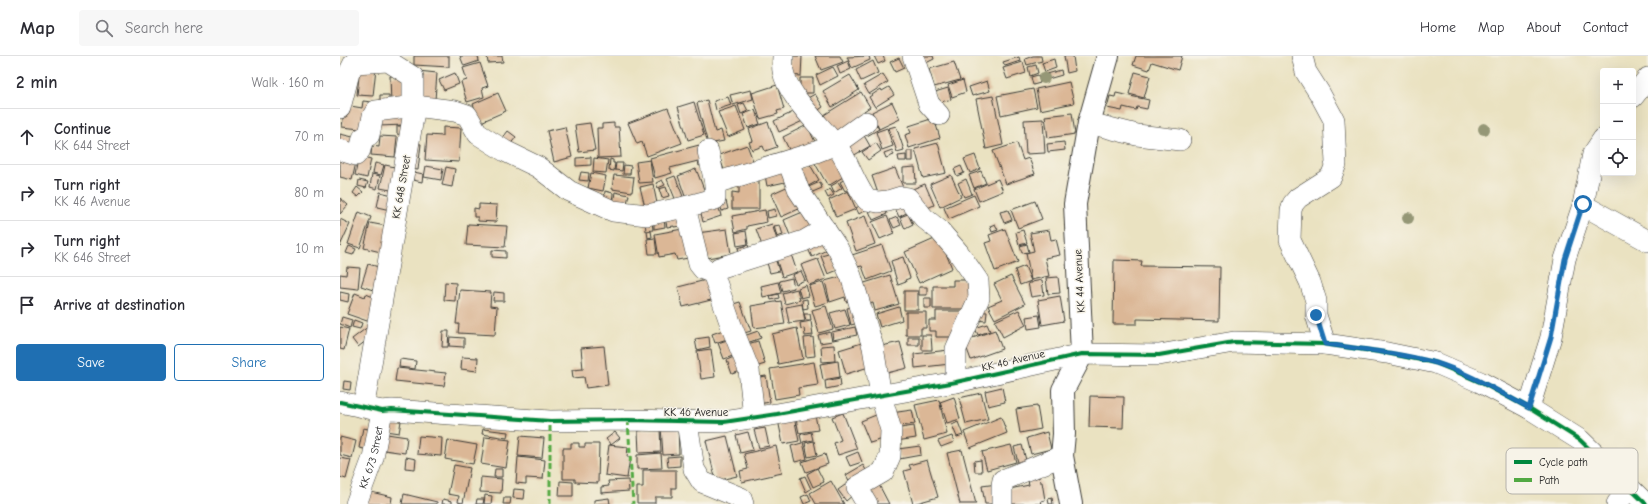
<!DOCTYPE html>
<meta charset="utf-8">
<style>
:root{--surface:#fff;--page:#f7f7f7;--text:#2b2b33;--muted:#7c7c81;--line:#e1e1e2;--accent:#1f6fb2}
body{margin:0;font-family:"Comic Neue",sans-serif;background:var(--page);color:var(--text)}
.controls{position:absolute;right:12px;top:12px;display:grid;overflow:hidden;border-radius:4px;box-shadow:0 4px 16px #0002}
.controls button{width:36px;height:36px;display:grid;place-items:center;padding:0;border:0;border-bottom:1px solid var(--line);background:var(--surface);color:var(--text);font:20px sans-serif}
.stop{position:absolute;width:12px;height:12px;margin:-9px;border:3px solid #1f6fb2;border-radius:50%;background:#fff}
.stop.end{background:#1f6fb2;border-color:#fff;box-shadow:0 1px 4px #0008}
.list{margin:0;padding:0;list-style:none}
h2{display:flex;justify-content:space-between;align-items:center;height:52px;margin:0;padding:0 16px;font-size:17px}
h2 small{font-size:13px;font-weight:400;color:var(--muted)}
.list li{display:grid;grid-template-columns:26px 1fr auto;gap:12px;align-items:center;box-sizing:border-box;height:56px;padding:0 16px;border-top:1px solid var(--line)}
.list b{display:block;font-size:15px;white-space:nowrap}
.list p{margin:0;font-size:13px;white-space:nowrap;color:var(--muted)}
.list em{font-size:13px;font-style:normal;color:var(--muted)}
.actions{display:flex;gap:8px;padding:12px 16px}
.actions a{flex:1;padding:9px 0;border:1px solid var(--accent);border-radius:4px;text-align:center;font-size:14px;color:var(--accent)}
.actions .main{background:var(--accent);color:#fff}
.icon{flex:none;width:22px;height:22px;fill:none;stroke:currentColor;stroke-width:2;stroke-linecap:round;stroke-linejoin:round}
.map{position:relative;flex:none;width:1308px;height:448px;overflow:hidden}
header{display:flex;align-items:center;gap:24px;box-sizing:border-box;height:56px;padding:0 20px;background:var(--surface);border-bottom:1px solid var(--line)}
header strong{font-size:19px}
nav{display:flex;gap:22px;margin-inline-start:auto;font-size:14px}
.search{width:280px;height:36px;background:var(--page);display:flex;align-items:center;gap:10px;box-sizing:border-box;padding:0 14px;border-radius:4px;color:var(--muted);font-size:15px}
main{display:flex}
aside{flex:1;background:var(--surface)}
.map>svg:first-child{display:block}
.building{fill:#dbb796}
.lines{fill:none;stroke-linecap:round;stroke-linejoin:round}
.minor-casing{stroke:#3b3a35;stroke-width:22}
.major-casing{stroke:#3b3a35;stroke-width:24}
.minor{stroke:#fff;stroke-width:21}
.major{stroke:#fff;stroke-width:22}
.quiet{stroke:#52a943;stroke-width:3;stroke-dasharray:6 3;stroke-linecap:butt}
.cycleway-casing{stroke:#f7f3e8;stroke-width:6}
.cycleway{stroke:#00873e;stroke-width:4}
.tree{fill:#959776}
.route{stroke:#1f6fb2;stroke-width:5}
.labels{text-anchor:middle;stroke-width:3;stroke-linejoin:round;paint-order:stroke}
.street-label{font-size:11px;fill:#1c1c1c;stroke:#f7f3e8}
.key{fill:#f7f3e8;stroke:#b5b2ab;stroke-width:1}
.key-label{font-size:11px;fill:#1c1c1c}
</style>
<header>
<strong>Map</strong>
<div class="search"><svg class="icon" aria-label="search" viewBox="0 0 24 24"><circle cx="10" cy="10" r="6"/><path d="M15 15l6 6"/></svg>Search here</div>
<nav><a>Home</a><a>Map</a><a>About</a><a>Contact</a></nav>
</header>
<main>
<aside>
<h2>2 min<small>Walk · 160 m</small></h2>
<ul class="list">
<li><svg class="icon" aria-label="ahead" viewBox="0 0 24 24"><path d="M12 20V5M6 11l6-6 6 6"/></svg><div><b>Continue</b><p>KK 644 Street</p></div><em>70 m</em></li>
<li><svg class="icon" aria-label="right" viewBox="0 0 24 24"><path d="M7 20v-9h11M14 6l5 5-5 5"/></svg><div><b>Turn right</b><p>KK 46 Avenue</p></div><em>80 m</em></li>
<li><svg class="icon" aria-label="right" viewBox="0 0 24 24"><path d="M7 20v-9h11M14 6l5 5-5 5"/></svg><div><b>Turn right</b><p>KK 646 Street</p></div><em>10 m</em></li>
<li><svg class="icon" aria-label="arrive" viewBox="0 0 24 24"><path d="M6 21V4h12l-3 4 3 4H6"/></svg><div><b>Arrive at destination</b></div></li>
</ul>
<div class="actions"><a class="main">Save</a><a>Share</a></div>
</aside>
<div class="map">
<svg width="1308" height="448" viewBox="0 0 1308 448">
<rect width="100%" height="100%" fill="#f7f3e8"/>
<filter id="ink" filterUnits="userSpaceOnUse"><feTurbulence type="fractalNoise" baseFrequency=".025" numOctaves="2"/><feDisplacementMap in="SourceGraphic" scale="8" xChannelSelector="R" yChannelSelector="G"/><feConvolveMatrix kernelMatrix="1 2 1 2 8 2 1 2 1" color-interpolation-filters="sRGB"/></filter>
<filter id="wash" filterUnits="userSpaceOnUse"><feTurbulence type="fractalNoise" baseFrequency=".012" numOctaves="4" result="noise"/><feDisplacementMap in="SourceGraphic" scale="16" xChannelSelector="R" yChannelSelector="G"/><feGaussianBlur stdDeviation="0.9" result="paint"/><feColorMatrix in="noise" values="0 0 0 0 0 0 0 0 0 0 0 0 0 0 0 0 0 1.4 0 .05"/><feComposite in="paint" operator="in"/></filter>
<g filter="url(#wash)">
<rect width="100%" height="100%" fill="#eae2c1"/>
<g id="blocks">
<!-- building -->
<path class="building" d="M74 0H109V11L74 9Z
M120 0H138L139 5 124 10Z
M147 0H162L163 6 148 7Z
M450 0H462L461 20 449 19Z
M475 0H500L503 6 481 14Z
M529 0 530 4 512 12 507 1Z
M534 0H543L545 5 538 8Z
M577 0H593L594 3 586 7Z
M693 0H701L702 5 687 9 685 3Z
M724 0H733L735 15 727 17Z
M796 0H842L838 14 812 6 809 14 793 9Z
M679 1 680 5 665 10 663 6Z
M559 2 564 12 555 16 550 6Z
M714 3 716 12 705 16 702 7Z
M508 5 511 13 500 18 497 10Z
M533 5 538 17 521 25 516 14Z
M614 6 620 24 594 31 589 13Z
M683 6 686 17 667 23 663 12Z
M140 7 148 30 142 32 144 41 127 46 121 26 127 24 123 12Z
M696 9 698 17 690 20 688 11Z
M20 11 36 12 33 40 17 39Z
M493 11 498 20 480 29 476 19Z
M721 14 722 19 708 23 707 18Z
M78 15 97 17 95 44 76 43Z
M795 16 810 20 804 42 789 38Z
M115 17 119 28 104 34 99 24Z
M543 18 548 26 529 38 524 29Z
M510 19 519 34 492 51 483 35Z
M698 19 700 27 693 29 691 21Z
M50 20H64V48H51Z
M460 22H473V37H460Z
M623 24 626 36 612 41 608 29Z
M647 25 650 35 632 40 629 31Z
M729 26 734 47 700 54 696 33Z
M437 29 444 53 437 55 438 58 420 63 412 37Z
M549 31 554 39 535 51 529 41 541 33 542 35Z
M608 32 611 43 599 47 595 36Z
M693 33 697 51 661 59 657 40Z
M411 34 413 43 393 49 390 39Z
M521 36 530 51 524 55 528 61 497 80 484 59Z
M158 37 166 55 141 66 133 48Z
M776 37 809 44 807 53 797 51 796 54 783 51 782 55 767 52 770 40 775 41Z
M475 38 483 51 473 58 464 44Z
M40 39H49V51H40Z
M653 40 663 89 646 93 636 43Z
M388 41 391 49 376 54 374 45Z
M367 44 375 76 381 74 384 85 368 88 357 47Z
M23 45 32 46 29 74 2 71 5 49 22 52Z
M354 46 364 79 348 84 338 51Z
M552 46 560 63 539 73 532 56Z
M404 47 408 55 401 58 398 49Z
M396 50 405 74 388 81 378 56Z
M328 52 342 87 307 100 302 86 297 88 288 67Z
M462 52 467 63 439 76 434 65Z
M415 54 420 68 408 72 403 58Z
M63 56 64 69 39 70 38 57Z
M732 57 735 78 708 82 705 60Z
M594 62 600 82 569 92 565 79 571 77 569 70Z
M703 63 705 97 686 98 684 64Z
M428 66 437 91 425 95 423 90 412 94 409 86 413 85 409 73Z
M250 67 255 94 239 96 235 69Z
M274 67V71H279L281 101 258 102 257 72H262V68Z
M535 67 539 73 527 80 523 73Z
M467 69 477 90 453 102 443 81Z
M57 70H63V79L57 78Z
M556 70 564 94 557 96 549 72Z
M103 71 121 72 119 106 85 104 87 79 103 80Z
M225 71 232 101 214 106 207 75Z
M547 72 553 90 542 94 536 76Z
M168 75 176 81 169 90 161 84Z
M522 76 530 90 511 101 503 89Z
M0 78 13 81 10 95 0 92Z
M40 80 57 81 55 101 31 99 32 90 39 91Z
M724 86 725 94 708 96 707 88Z
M72 87 81 88 78 114 69 113Z
M536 87 541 95 528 104 522 96Z
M598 87 606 117 583 122 575 93Z
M677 87 683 104 689 102 695 118 666 128 653 95Z
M363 88 368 107 359 110 358 105 330 112 332 117 315 122 310 102Z
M407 89 415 110 386 120 379 99Z
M493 92 508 118 488 130 473 104Z
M552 94 554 99 546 102 544 97Z
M567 95H573V105H567Z
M0 98 17 102 12 124 0 121Z
M566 99V105H559L558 100Z
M635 99 640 113 630 117 624 103Z
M19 100 31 103 27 122 15 119Z
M251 101V109L236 110V102Z
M254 102 268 104 266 117 253 116Z
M270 103 273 104V107H275L274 115 269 114Z
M310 104 313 126 299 127 296 106Z
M35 107 44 109 41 119 33 117Z
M276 107H283L282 115 275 114Z
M469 107 479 124 465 132 456 114Z
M45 109 60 112 56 135 40 132Z
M284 109 291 110 290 118H283Z
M86 110 103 113 101 124 84 121Z
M621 110 624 117 617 120 614 113Z
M106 111 115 113 112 131 102 129Z
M442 111 445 126 427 130 424 114Z
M575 111 576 127H563V112Z
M555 112 564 134 540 143 532 120Z
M356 113 365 136 346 143 338 120Z
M641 115 646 127 634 132 629 119Z
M74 116 83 118 82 126 73 124Z
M241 116 249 117 248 125 239 124Z
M251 117 266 120 263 135 248 132Z
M32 118 40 120 37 133 30 131Z
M274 119 294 121 292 136 272 133Z
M611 119 621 141 600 151 590 128Z
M335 120 344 143 336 145 327 123Z
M509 121 514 130 505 135 500 126Z
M626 123 632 138 624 141 618 127Z
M658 123 663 135 639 145 634 133Z
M19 124 28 126 26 132 18 130Z
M322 124 325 129 318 132 316 127Z
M399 126H419V153H392V136L399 137Z
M480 126 482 132 468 138 466 132Z
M498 126 502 132 494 137 491 130Z
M313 128 318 152 306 155 300 131Z
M453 128 463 151 441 161 431 138Z
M585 128 594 149 579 156 570 134Z
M17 131 23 136 18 141 13 137Z
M326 131 329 140 322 142 319 133Z
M490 133 494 139 488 142 485 136Z
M265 135 273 137 272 147 264 145Z
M508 135 516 153 496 161 489 144Z
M40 136 53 139 50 154 37 151Z
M275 136 289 139 286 151 273 148Z
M634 139 639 150 609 163 604 152Z
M0 142 8 149 0 158Z
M386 145 388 153 382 155 379 146Z
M695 145 702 163 678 172 671 154Z
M564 147 568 156 559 161 555 152Z
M139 148 157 149 156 166 138 165V161H134V152L139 153Z
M378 148 381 160 363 166 360 153Z
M521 149 525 154 519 158 516 152Z
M543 149 547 158 533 164 529 155Z
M435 153 436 160 428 162 427 155Z
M344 154 347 169 334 171V170L327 171 324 157Z
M425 154 427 166 407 170V173L395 176 392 160Z
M668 154 672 164 664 167 660 156Z
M465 155 475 178 453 187 444 164Z
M19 156 31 161 20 192 8 188Z
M568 158 573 169 565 173 560 161Z
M525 160 535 188 516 195 506 167Z
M547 160 554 177 540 183 532 166Z
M557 161 561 169 554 172 550 164Z
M0 163 10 168 0 190Z
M324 163 325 171 314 173V165Z
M305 165H312L313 174 306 175Z
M30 167 51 171 45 197 24 192Z
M128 168 167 170 165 191 126 189Z
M432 168 439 190 424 195 416 173Z
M655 168 658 174 652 176 650 170Z
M440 169 443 179 437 181 434 170Z
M348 172 354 201 337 204 335 198 319 201 315 178Z
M387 173 391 198 361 203 357 177Z
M665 173 678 206 655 215 645 187 651 185 649 179Z
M683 174 687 187 679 189 676 176Z
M709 174 711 184 716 183 720 199 705 202 709 220 691 224 686 197 694 195 690 177Z
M311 175 312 181 308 182 307 176Z
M406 175 408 188 397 190 395 177Z
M484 178 491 192 472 201 465 187Z
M599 181 612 212 579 227 565 196Z
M315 182 317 198H309L307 183Z
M687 188 689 196 682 197 680 190Z
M408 189 412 200 401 203 398 192Z
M542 189 551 215 527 224 522 210 517 211 512 199Z
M9 190 16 193 13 199 6 197Z
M449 192 457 216 442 221 434 196Z
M152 194 166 195V202L152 201Z
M492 197 498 214 488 218 481 200Z
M434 198 439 215 430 217 425 200Z
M563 201 570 222 565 224 566 226 558 229 551 205Z
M478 203 486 223 469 229 461 209Z
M774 204 802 205 801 210 880 211 879 265 797 263V268H773Z
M28 208 46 213 39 236 21 230Z
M685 210 691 225 680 229 675 214Z
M7 211 20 212 18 233 0 231V218L6 219Z
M461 215 465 224 456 228 452 219Z
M507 219 514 243 506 246 505 241 490 246 485 225Z
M550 219 559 248 535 255 533 247 524 249 518 229Z
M671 220 685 248 655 263 648 250 662 244 654 228Z
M718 221 720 237 708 238 706 222Z
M452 222 454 232 442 235 439 225Z
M370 223 375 243 343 251 338 231Z
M613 224H631V253H593V230H613Z
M702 224 704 239 691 241 688 227H692V226Z
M105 226 116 227 115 245 104 244Z
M438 226 441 237 423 241 421 230Z
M483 226 489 246 475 250 469 230Z
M466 229 469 240 461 242 458 232Z
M579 231H587V239H579Z
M457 233 460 244 445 248 442 237Z
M120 234 151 236 150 250 157 251 155 279 118 277 119 268H116Z
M564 235H578V254H564Z
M0 236 9 238 8 246 0 244Z
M154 236 164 237V245H153Z
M15 237 25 241 26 238 38 243 30 266 7 258Z
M438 238 439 242 431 244 430 240Z
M720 240 724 265 702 269 698 244Z
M584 242H591V252H584Z
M467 243 468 252 463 253 462 244Z
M441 245 445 268 414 272 411 250Z
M400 246 411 275 401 278 390 249Z
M462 248 465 265 449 267 446 251Z
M486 250 493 273 479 277 472 254Z
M518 250 522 266 511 269 507 252Z
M559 251 562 264 540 271 536 258Z
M505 253 510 269 495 273 490 257Z
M679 254 686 269 663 281 655 265Z
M596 255H621V281H596V275H589V264H596Z
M636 255 647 256 646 265 635 264Z
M566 256H586V272H581V279H566Z
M464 258H470L471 264H466Z
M699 259 701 271 688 273 686 261Z
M2 261 12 264 10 272 0 268Z
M14 264 22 267 20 273 12 271Z
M471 265 473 279 465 280 464 272 461 273 460 267Z
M647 268 650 275 638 279 635 272Z
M29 270 35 278 18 291 12 283Z
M0 271 9 273 4 294 0 293Z
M515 271 517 279 493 284 492 276Z
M457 272 463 303 438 308 432 278Z
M386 273 390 282 375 287 372 278Z
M655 274 662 293 631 304 624 285Z
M103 275H109L108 291H102Z
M418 275 421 282 404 288 401 281Z
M490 276 492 285 480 287 478 279Z
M582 279H591L592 294H582Z
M110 281 124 282V291L109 290Z
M369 281 370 291 357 294 355 283Z
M473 281 475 300 466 301 464 282Z
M568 281H579V289H568Z
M390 283 396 299 384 303 378 287Z
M418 285 425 308 412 312 404 289Z
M525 286 532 310 506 318 499 294Z
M560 286 567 312 543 318 537 291Z
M494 289 495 305 482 306 481 290Z
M264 290 268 329 246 332 244 321 233 322 232 314 243 313 241 292Z
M371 293 375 321 361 323 357 295Z
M609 294 610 308 575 312 574 298Z
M400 298 406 313 392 318 387 304Z
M122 301 138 302 137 315 121 313Z
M60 303 76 305 75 313 59 311Z
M498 305 500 321 483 324 480 308Z
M474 306 478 329 458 332 459 339 435 343 430 313Z
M57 312 106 317 104 330 55 325Z
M426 320 430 346 418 348 414 322Z
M500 322 501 330 486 333 485 325Z
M4 325 11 326 10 334 3 333Z
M662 331 665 346 648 350 645 335Z
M641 337 648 363 626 368 619 342Z
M750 340 784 341 783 372 749 371Z
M614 341 620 363 607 367 600 346Z
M599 344 607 378 584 384 575 349Z
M697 350 701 373 680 377 676 353Z
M572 354 575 368 554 371 551 357Z
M503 357 517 393 498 399 494 387 501 384 492 361Z
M541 357 546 382 530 387 521 365Z
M475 359 478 374 459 377 456 363Z
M454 361 459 385 443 388 438 364Z
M661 361 667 377 630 392 624 376Z
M47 362 61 365 59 377 45 375Z
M618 366 623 379 617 381 612 369Z
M338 370 339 398 323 399 321 371Z
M574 370 576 382 556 385 554 373Z
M23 372 34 374 30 394 19 392Z
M425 372 429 390 419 392 414 374Z
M143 373 168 376 167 382 142 378Z
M320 373 321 396 299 397 298 375Z
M275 376 280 382 271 389 266 383Z
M408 376 413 394 400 397 396 379Z
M471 376 473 384 463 386 467 403 455 406 451 390 462 387 460 379Z
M707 376 711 393 691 398 687 382Z
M47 378 67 381 65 397 44 394Z
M79 380 102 382 101 400 77 398Z
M180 380 204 382 202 402 178 400Z
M387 380 397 420 376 425 366 385Z
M612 380 614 386 601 391 598 385Z
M0 381 16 385 12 402 0 399Z
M145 381 170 384 166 412 141 408Z
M108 384 137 389 133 408 105 403Z
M474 385 477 399 468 401 465 387Z
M231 387H239V391H245V388H259L258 427 235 426V423H223V392H231Z
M269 389 288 391 287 401H290L287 422 265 419Z
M671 389 676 406 647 414 642 396Z
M682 389 687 408 679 410 674 391Z
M436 390 442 417 402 426 400 415 408 413 404 398Z
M580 390 581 399 559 403 558 393Z
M622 394 636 448H620L607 397Z
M518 396 522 406 510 410 506 401Z
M321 397 322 412 297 413V399Z
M485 398 488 408 466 416 462 406Z
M340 400V410L328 411 327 401Z
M66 401 76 403 75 413 65 412Z
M178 401 205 404 203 423 186 422V428L176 427Z
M0 402 11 404 6 423 0 421Z
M587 404 598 441 573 448 564 415 571 413 569 409Z
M641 404 642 416H635L634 405Z
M114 409 130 412 123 447 118 446 119 440 108 438Z
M523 409 530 421 512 430 506 419Z
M477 412 484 426 473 431 467 418Z
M155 413H162V421H154Z
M303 414H336V432H332V441H315V447H297V431H303Z
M465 420 471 433 466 436 460 422Z
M141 421 162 423 161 437 140 436Z
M699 421 700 426H702L705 444 701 445 702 448H668L665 434 689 429 688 424Z
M288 424 289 435 261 437V431L269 430 268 425Z
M220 425 233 426V440H219Z
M491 425 504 448H476L470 437Z
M537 425 549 448H534L525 431Z
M657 428 660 448H645L642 430Z
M505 429 514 438 506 445 498 434Z
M174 433 185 434 184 443 173 442Z
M27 435 52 441 51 448H27Z
M64 438 97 446V448H62Z
M468 438 471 445 464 448 461 441Z
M145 439 152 440 151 448H144Z
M164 442H171L170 448H163Z
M269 442 270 448H254V444Z
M712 442 713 448H709L708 443Z
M103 443 112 445V448H102Z
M137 443H144L143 448H136Z"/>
</g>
</g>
<g filter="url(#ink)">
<use href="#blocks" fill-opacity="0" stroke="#3b3a35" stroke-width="1"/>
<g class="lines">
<!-- minor casing -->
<g class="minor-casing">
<g id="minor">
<path d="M443 0C443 5 442 11 443 15 448 42 486 74 502 98 511 113 516 130 527 144L538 146 548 145 561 141 568 142 584 162 599 174 618 196 638 225 639 242 616 293V326"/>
<path d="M573 0 589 48 599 59"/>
<path d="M962 0 966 16 980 38 994 64 996 108 991 121 958 142 953 148 951 154 950 184 970 226 976 245V259L985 288"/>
<path d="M1293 41 1308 22"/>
<path d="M0 52 9 17 14 7 48 5 73 21V41L75 50 26 337 23 349"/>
<path d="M749 67 797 79 840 84"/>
<path d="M0 94 16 99 20 94 23 82 29 79 33 60 36 55 75 50 115 55 127 59 138 78 165 95 198 111 229 135 273 155 307 159 345 151 359 208 363 213 373 217 391 269 409 314 414 362"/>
<path d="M448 105 459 135 498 193 511 220 533 291 541 340 551 374 550 400 543 416 517 431 527 448"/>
<path d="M375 127 476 96 494 89 526 66"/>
<path d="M1243 149 1308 185"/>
<path d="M345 151 375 143V127L368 95"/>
<path d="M373 217 379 212 464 185 485 173"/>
<path d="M0 346 42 355 52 354 210 365 288 364 384 366 437 358 616 326 742 298 819 299 894 286 985 288 1047 297 1096 307 1140 326 1189 352 1240 384 1306 448"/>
<path d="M1189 352 1211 281 1225 203 1243 149 1253 98 1263 83"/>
<path d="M347 365 354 413 362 426 401 442 403 448"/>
<path id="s1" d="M16 448 33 402 42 355"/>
<path d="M662 448V429L663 424 722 400"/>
<path d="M1277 448 1288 432"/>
</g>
</g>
<!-- major casing -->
<g class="major-casing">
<path id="major" d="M731 448 722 400 724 378 723 334 742 298 735 148 749 67 768 0"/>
</g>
<!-- minor -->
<use href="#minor" class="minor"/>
<!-- major -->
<use href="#major" class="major"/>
<!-- quiet -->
<path class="quiet" d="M288 364 293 448
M210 448V365"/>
<!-- cycleway casing -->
<g class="cycleway-casing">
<path id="cycleway" d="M0 346 42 355 52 354 210 365 288 364 384 366 437 358 616 326 742 298 819 299 894 286 985 288 1047 297 1096 307 1140 326 1189 352 1240 384 1306 448"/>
</g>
<!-- cycleway -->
<use href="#cycleway" class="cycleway"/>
</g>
<!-- trees -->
<g class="tree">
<circle cx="704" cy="22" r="6"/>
<circle cx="1144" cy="73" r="6"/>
<circle cx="1068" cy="162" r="6"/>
</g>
</g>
<g class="lines" filter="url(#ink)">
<!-- route -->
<path class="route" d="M976 259 985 288C1021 293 1060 297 1096 307 1129 317 1159 336 1189 352L1211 281 1225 203 1243 148"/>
</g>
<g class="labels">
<!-- street labels -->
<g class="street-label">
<text transform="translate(61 131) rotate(-80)" y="4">KK 648 Street</text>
<text transform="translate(739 225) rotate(-93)" y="4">KK 44 Avenue</text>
<text transform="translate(673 304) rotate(-13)" y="4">KK 46 Avenue</text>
<text x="356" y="360">KK 46 Avenue</text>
<text dy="4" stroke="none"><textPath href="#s1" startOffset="49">KK 673 Street</textPath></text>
</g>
</g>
<!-- legend -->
<rect x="1166" y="392" width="132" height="46" rx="6" class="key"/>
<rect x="1174" y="404" width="18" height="4" fill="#00873e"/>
<rect x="1174" y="422" width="18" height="4" fill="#52a943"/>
<g class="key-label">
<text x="1199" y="410">Cycle path</text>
<text x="1199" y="428">Path</text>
</g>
</svg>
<div class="controls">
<button>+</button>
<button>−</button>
<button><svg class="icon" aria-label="locate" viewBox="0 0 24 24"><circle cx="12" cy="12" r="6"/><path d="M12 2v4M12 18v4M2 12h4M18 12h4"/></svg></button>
</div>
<div class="stop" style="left:1243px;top:148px"></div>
<div class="stop end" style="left:976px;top:259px"></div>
</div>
</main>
